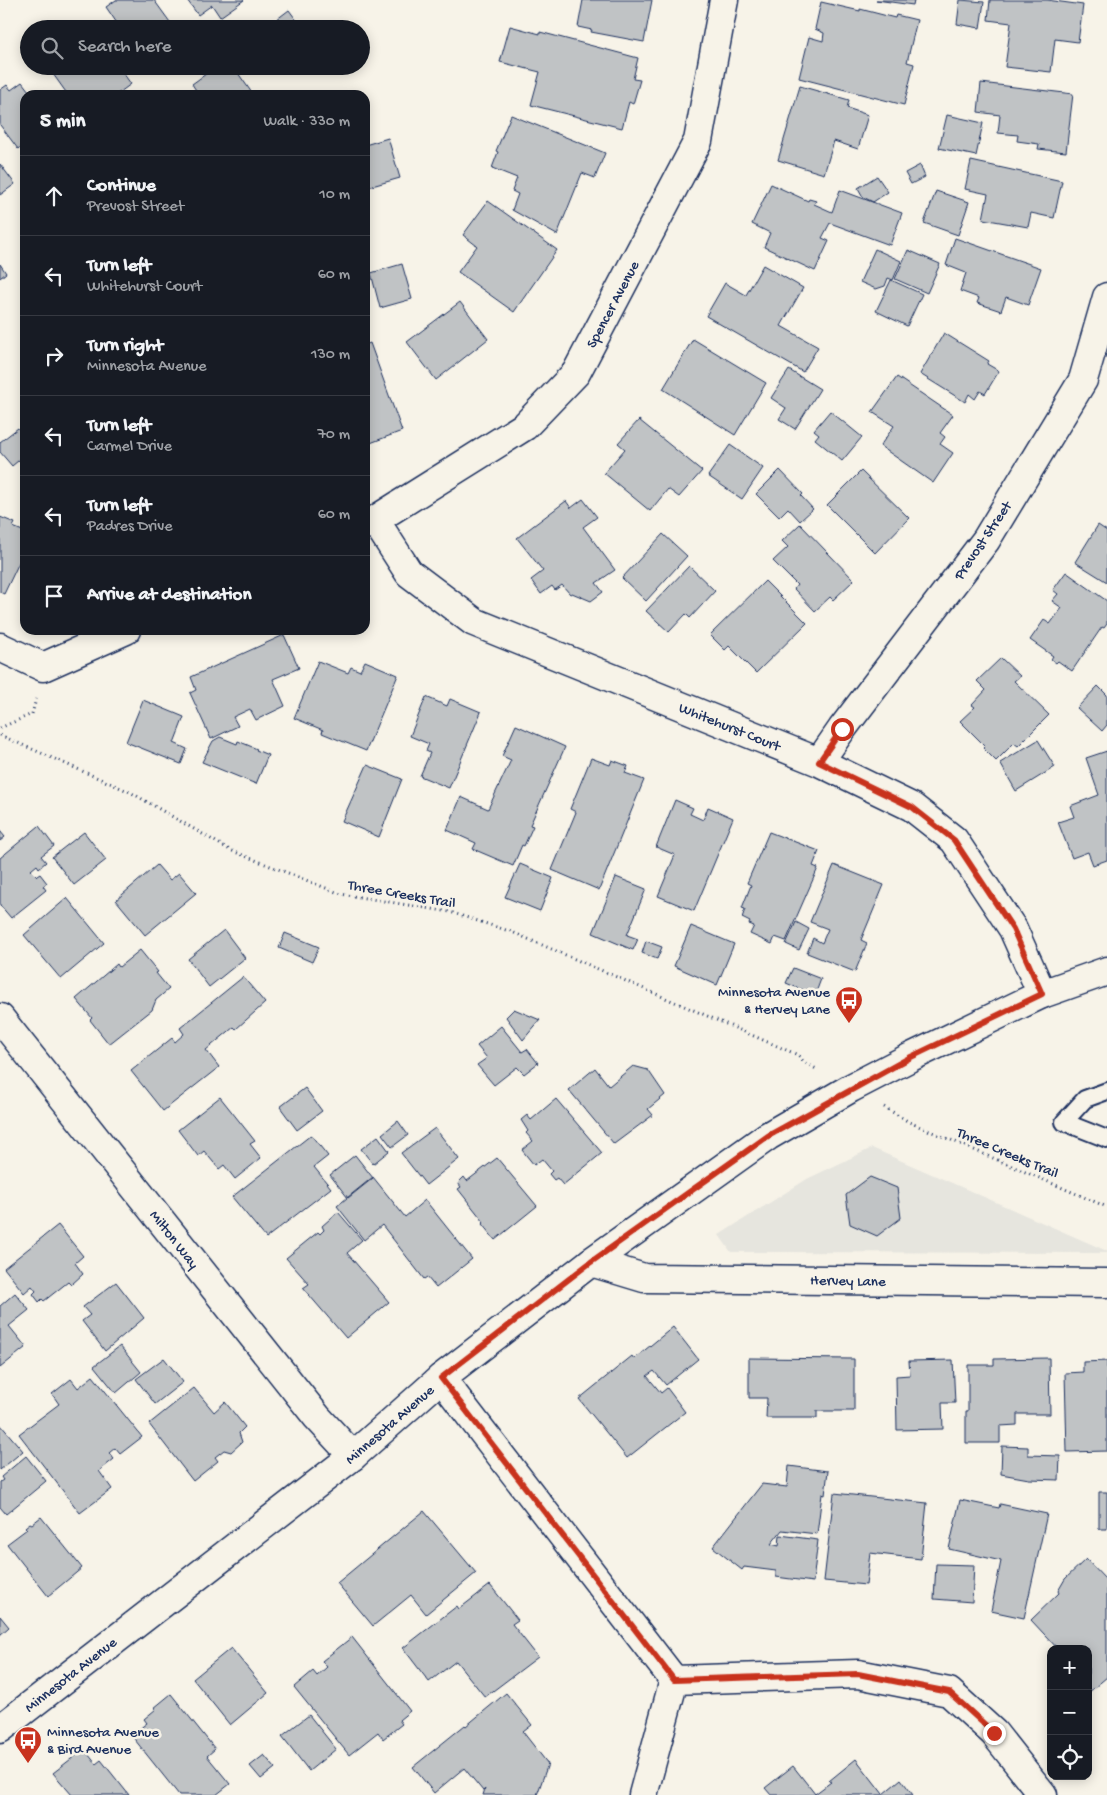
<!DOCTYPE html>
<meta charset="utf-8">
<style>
:root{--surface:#171b24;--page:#20242c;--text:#f1f3f6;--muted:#9ea1a6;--line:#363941}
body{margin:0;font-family:"Gochi Hand",sans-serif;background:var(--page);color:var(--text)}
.controls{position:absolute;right:15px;bottom:15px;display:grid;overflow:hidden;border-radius:10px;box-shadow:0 2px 12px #0003}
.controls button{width:45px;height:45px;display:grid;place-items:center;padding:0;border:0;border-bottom:1px solid var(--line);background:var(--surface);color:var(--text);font:25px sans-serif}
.stop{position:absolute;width:15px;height:15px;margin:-11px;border:4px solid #c8321e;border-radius:50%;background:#fff}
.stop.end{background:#c8321e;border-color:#fff;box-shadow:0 1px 5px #0008}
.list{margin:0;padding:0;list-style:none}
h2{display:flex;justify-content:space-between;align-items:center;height:65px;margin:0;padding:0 20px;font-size:21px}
h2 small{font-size:16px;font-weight:400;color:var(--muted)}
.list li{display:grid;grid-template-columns:32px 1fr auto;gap:15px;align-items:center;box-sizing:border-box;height:80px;padding:0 20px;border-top:1px solid var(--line)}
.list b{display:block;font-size:19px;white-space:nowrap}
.list p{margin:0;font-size:16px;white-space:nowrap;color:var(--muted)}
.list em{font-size:16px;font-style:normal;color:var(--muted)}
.icon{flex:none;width:28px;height:28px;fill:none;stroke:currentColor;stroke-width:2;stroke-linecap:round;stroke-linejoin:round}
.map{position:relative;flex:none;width:1107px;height:1795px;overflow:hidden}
.search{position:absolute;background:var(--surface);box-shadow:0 2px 12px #0003;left:20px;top:20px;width:350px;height:55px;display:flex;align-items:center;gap:12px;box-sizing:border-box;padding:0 18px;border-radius:28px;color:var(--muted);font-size:19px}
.panel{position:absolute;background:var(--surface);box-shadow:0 2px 12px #0003;left:20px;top:90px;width:350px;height:545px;border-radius:15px}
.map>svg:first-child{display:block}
.built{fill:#e6e5de}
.building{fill:#c0c3c5;stroke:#1b2f5e}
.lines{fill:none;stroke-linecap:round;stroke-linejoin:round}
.lane-casing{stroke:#1b2f5e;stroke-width:20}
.street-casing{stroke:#1b2f5e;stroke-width:31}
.secondary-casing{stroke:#1b2f5e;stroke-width:31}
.path{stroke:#1b2f5e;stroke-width:3;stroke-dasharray:1 4;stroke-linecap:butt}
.lane{stroke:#f7f3e8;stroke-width:16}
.street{stroke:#f7f3e8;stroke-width:28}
.secondary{stroke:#f7f3e8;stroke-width:28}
.route{stroke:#c8321e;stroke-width:6}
.labels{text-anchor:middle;stroke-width:5;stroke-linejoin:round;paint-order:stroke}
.street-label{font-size:15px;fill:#1b2f5e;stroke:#f7f3e8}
.poi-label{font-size:15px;fill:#1b2f5e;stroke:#f7f3e8;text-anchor:end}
</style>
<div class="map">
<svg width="1107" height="1795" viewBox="0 0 1107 1795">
<rect width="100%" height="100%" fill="#f7f3e8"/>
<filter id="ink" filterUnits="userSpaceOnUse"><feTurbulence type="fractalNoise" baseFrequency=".02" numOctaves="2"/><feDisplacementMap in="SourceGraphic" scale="10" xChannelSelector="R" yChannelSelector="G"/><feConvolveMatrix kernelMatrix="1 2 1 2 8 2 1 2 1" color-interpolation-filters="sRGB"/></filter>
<g filter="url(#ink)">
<!-- built -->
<path class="built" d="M872 1148 1107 1251V1253L731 1252 719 1235 807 1179Z"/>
<!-- building -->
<path class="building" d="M116 0H154L175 29H121L106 7Z
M187 0H244L220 17 212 5 198 15Z
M583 0H652L644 42 591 32 592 30 578 27Z
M876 0H914L913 5Z
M960 0 984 2 980 28 957 24Z
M990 0H1047L1083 5 1078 42 1055 39 1051 72 1005 67 1011 23 988 20Z
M821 2 860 11V9L895 18 896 15 917 20 907 62 914 64 904 105 799 78 809 37 823 41 824 33 815 29Z
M289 10 303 29H264Z
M86 23 90 29H79Z
M510 26 540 34V32L638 58 633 79 640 80 633 104 629 102 622 128 531 105 540 72 500 62Z
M54 66H118L131 84 116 95H68L53 74 58 71Z
M217 66H233L252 93 249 95H199L192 84Z
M22 82 32 95H25V143L18 149 0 125V90L7 85 11 90Z
M981 83 1073 94 1066 152 1038 149 1039 144 1017 141 1018 135 998 133 1000 115 978 112Z
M800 86 849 100 847 108 868 115 858 149 834 141 824 174 778 160Z
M511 115 605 153 595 178 582 173 557 235 512 210 518 194 512 191 517 178 492 168 498 152 496 151Z
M947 115 983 123 976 156 939 148Z
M388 138 400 178 365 188V145Z
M971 161 1062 181 1054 218 1031 213 1028 227 983 219 988 194 965 189Z
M0 164 15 184 0 195Z
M920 165 925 177 911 184 905 173Z
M877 176 888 192 873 202 863 197 858 188Z
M771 184 808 201 809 199 816 201 814 204 832 212 840 190 902 213 890 245 830 223 822 238 829 241 815 271 764 247 770 233 752 224Z
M936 191 969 202 958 235 924 223Z
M488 201 557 250 514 312 458 272 477 246 463 235Z
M955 238 1041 268 1028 305 1006 297 1001 311 977 303 979 298 960 291 966 273 946 265Z
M875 249 901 261 893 280 888 278 885 286 876 289 860 282Z
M908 250 940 264 927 293 895 279Z
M0 264 6 273 0 278Z
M402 264 412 299 380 308 371 273Z
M763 265 803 288 781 326 818 347 803 372 706 316 725 283 746 295Z
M891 280 922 294 907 326 876 311Z
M460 302 488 339 436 380 407 342Z
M944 333 989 361 987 364 999 371 985 394 980 391 975 399 969 394 965 402 920 374Z
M693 339 766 383 735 435 663 389Z
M370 343 402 431 365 445V345Z
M789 370 820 389 795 429 779 419 786 408 771 398Z
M897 377 953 415 940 433 945 437 940 444 953 453 933 483 880 446 894 426 872 412Z
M830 411 862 437 842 461 815 439 819 434 814 430Z
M639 420 702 471 679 497 668 489 650 511 604 473 625 449 618 443Z
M18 428 25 437V455L12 466 0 452V442Z
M730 445 763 468 742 499 708 476Z
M780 470 803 494 801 496 813 509 800 521 788 508 779 517 756 494Z
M861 471 909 518 875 553 827 505Z
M583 499 597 517 583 527 615 570 596 583 603 592 591 601 572 593 570 594 562 585 555 590 552 586 541 594 531 580 543 571 517 538 566 501 571 508Z
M0 517 15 523 13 527 25 532V550L4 594 0 592Z
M800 524 854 580 833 600 830 597 815 611 794 589 797 585 773 561 788 547 782 541Z
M1098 525 1107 531V582L1075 562Z
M663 534 687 556 646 601 622 578Z
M689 566 715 591 690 618 686 614 669 632 646 611Z
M1066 572 1107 601V624L1104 628 1102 627 1072 671 1058 661 1056 663 1051 659 1053 656 1030 640 1044 620 1050 624 1062 608 1052 601 1058 594 1053 590Z
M765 581 807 623 756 673 729 646 725 650 710 635Z
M284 635 299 668 273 679 285 706 256 720 250 709 233 717 238 726 211 739 190 693 196 690 191 677Z
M1001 658 1020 676 1014 681 1049 715 1018 746 1014 743 996 761 983 748 985 746 960 721 975 707 972 705 986 690 977 681Z
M318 661 348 673 351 667 360 671 365 661 398 675 366 751 322 733 323 730 294 718Z
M1098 686 1107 695V725L1102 731 1077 708Z
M426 697 447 706 450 699 481 712 449 788 420 776 430 753 426 751 429 744 410 736Z
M143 700 184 717 174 743 187 749 181 764 126 742Z
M516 725 565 747 530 825 533 826 524 846 522 845 513 866 473 849 476 843 447 830 461 797 488 809 511 760 502 756Z
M220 737 237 744 238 741 257 749 256 750 268 755 256 784 202 762 213 741Z
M1038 740 1055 767 1016 791 1000 763Z
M1107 751V860L1093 865 1088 852 1072 858 1058 822 1074 817 1070 806 1099 795 1086 758Z
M591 758 610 765 612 760 628 766 625 773 644 780 599 890 552 870 576 812 570 809Z
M367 765 402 779 379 837 342 821Z
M675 800 693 808 690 814 703 820 708 807 733 818 694 911 658 896 675 855 656 847Z
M39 826 54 846 41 856 46 862 39 868 37 865 31 870 37 876 40 874 47 883 43 886 46 890 11 918 0 905V858Z
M0 831 5 837 0 841Z
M84 832 106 860 74 885 52 857Z
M769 832 819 851 813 866 818 868 786 941 775 937 772 944 750 934 754 926 749 924 750 922 742 918 745 909 742 908 751 885 747 883Z
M520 864 553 878 540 911 505 897Z
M157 865 170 880 179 873 196 893 145 935 116 900Z
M834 865 884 885 861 940 867 943 855 972 807 953 813 938 822 943 828 929 810 922Z
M616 877 646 889 627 935 638 939 633 950 593 933Z
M67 898 104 943 61 979 24 935Z
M796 922 809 929 799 950 786 944Z
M691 926 734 944 717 985 674 966Z
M224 930 245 958 209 987 188 959Z
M285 933 319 947 312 962 279 948Z
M646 941 662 947 657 959 642 953Z
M140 950 158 972 156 973 169 989 156 1000 152 1010 109 1044 90 1020 92 1018 76 999 117 964 119 967Z
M793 968 821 979 815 995 786 983Z
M243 977 265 1003 236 1029 234 1027 206 1050 219 1067 163 1111 131 1071 172 1038 175 1042 184 1034 180 1028Z
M514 1009 540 1020 523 1040 506 1017Z
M501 1026 522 1052 527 1049 538 1063 524 1074 517 1067 494 1085 477 1065 487 1058 477 1046Z
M633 1066 648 1070 665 1095 648 1109 653 1115 614 1144 569 1090 595 1068 609 1086Z
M305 1088 322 1111 297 1130 280 1107Z
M220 1097 255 1141 250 1144 261 1158 235 1179 224 1165 219 1169 204 1151 198 1156 178 1130Z
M556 1099 602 1153 563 1185 557 1178 554 1180 549 1174 552 1171 542 1159 534 1165 522 1150 533 1141 526 1133 528 1131 521 1120 527 1115 531 1120Z
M398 1121 408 1135 392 1147 382 1134Z
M435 1128 459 1159 426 1185 401 1153Z
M311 1135 328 1156 314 1167 331 1188 266 1238 232 1197Z
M378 1136 389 1151 373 1164 361 1149Z
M355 1155 373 1178 348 1198 330 1175Z
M497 1158 537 1206 495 1240 482 1224 484 1222 458 1189 461 1187 458 1183 464 1177 467 1181Z
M373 1177 405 1217 425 1200 472 1259 436 1288 427 1277 424 1279 382 1225 364 1240 337 1206Z
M870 1177 897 1188 901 1218 877 1236 850 1224 846 1195Z
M338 1212 362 1240 347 1253 389 1302 346 1338 303 1288 309 1284 286 1258 318 1232 320 1234 324 1230 322 1226Z
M58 1225 83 1256 75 1263 83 1274 71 1285 68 1282 44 1301 42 1299 39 1302 33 1294 36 1291 32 1286 24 1293 4 1268Z
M116 1282 144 1318 105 1351 82 1321 90 1315 83 1307Z
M15 1293 29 1310 9 1326 26 1347 0 1368V1306Z
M673 1327 698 1359 666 1385 654 1371 647 1376 661 1393 667 1388 685 1412 627 1458 579 1399 632 1356 634 1359Z
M120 1346 141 1372 116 1393 94 1366Z
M164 1358 183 1382 155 1404 136 1379Z
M749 1358 854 1359V1411H817V1418H766L767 1398H749Z
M1049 1358 1050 1414H1017V1425L1000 1426V1443H966V1411H968V1365H994V1359Z
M953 1360 955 1403H942L943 1429 897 1430 896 1376 910 1375 909 1361Z
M1107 1361V1451L1067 1452 1065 1373 1083 1372V1362Z
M93 1376 142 1437 120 1454 115 1448 109 1453 114 1459 99 1471 112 1489 80 1513 19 1434 59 1404 52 1394 71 1379 78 1388Z
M194 1388 214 1412 225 1402 245 1427 239 1433 242 1442 231 1452 224 1450 215 1457 218 1461 193 1481 149 1424Z
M0 1424 23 1451 0 1470Z
M1002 1446 1028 1447V1455L1060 1456 1059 1480 1029 1479 1001 1474Z
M26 1456 46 1481 6 1514 0 1507V1482L3 1480 1 1477Z
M789 1466 828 1471 825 1495 822 1494 817 1534 782 1530 771 1544 779 1546 780 1535 818 1540 813 1582 776 1577V1571L744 1567 742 1570 713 1547 762 1484 787 1487Z
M1099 1492H1107V1529H1099Z
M834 1493 927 1503 921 1559 870 1553 866 1585 824 1581Z
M960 1500 999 1508 1000 1504 1047 1514 1024 1618 991 1611 1001 1561 949 1549Z
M424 1511 476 1573 426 1614 411 1595 373 1626 337 1583Z
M41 1517 82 1568 48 1596 7 1544 27 1529 25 1527 30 1523 32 1524Z
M1086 1559 1107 1581V1677L1088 1693V1649H1058L1031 1620 1059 1593 1058 1591 1065 1579Z
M936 1564 974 1565 972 1602 934 1599Z
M490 1585 518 1620 512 1624 538 1657 485 1697 456 1661 429 1682 403 1648 457 1606 459 1609Z
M0 1616 9 1627 0 1635Z
M352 1637 410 1711 399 1720 402 1724 383 1739 378 1732 349 1755 294 1687 313 1671 317 1676 327 1667 322 1661Z
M231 1648 268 1693 230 1725 193 1679Z
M506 1693 532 1725 523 1732 548 1764 537 1795H483L485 1789 483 1791 464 1768 434 1793 413 1767 465 1725 466 1726Z
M171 1694 215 1749 207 1756 230 1784 216 1795H179L131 1735 147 1723 144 1719 156 1709 154 1708Z
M309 1715 336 1749 309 1771 282 1736Z
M84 1749 96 1764 101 1760 129 1795H72L53 1773Z
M264 1755 275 1768 261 1779 250 1766Z
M856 1759 883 1794 901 1779 913 1795H771L765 1788 793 1766 815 1794 831 1782 829 1781Z"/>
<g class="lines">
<!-- lane casing -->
<g class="lane-casing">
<path id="lane" d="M1107 1091 1085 1099 1064 1122 1107 1139"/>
</g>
<!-- street casing -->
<g class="street-casing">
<path id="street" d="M375 520 525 426 576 373 698 141 724 0
M365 525 375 520 409 573 474 622 819 762 912 807 954 840 1013 929 1042 994
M0 647 43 667 126 630
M819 762 842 729 986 540 1083 380 1107 297
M0 1018 317 1417 353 1456
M591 1262 644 1278 1107 1283
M441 1378 674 1680 643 1795
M674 1680 858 1674 949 1692 994 1733 1043 1795"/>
</g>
<!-- secondary casing -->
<g class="secondary-casing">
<path id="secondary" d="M0 1729 353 1456 441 1378 591 1262 768 1136 851 1088 911 1057 1042 994 1107 971"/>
</g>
<!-- path -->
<path class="path" d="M0 728 32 714 36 699
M0 735 130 792 230 850 341 894 450 912 512 932 798 1055 804 1062 818 1070
M884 1107 909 1122 1107 1207"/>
<!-- lane -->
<use href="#lane" class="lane"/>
<!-- street -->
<use href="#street" class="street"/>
<!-- secondary -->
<use href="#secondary" class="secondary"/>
</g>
</g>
<g class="lines" filter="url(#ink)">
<!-- route -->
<path class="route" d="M842 729 819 762 912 807 954 840 1013 929 1042 994 911 1057 768 1136 591 1262 441 1378 674 1680 858 1674 949 1692 994 1733"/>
</g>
<!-- icons -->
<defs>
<g id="bus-pin" transform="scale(1.4375)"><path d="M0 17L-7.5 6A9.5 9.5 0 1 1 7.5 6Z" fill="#c8321e" stroke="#f7f3e8"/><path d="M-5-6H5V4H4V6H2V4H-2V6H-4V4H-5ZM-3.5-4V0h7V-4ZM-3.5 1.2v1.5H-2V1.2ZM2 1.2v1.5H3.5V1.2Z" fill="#fff"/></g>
</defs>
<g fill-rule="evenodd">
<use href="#bus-pin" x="849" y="1000"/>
<use href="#bus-pin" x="28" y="1740"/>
</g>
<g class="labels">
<!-- street labels -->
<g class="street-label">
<text transform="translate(612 304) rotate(-62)" y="5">Spencer Avenue</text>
<text transform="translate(982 540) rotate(-56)" y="5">Prevost Street</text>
<text transform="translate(730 726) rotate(22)" y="5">Whitehurst Court</text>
<text transform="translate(402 893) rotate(10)" y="5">Three Creeks Trail</text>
<text transform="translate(1008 1152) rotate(23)" y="5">Three Creeks Trail</text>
<text transform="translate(175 1239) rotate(52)" y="5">Milton Way</text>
<text transform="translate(848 1280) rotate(1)" y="5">Hervey Lane</text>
<text transform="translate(389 1424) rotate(-41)" y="5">Minnesota Avenue</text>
<text transform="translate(70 1674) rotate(-38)" y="5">Minnesota Avenue</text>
</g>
<!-- poi labels -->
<g class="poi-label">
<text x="830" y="996">Minnesota Avenue<tspan x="830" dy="17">&amp; Hervey Lane</tspan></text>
<text x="47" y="1736" text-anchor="start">Minnesota Avenue<tspan x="47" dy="17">&amp; Bird Avenue</tspan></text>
</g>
</g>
</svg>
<div class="controls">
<button>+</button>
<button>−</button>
<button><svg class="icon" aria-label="locate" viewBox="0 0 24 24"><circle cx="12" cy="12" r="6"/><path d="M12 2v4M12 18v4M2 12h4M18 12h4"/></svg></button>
</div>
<div class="stop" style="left:842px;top:729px"></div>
<div class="stop end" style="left:994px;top:1733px"></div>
<div class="search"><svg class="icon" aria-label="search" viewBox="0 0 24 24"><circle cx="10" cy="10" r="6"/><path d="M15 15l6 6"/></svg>Search here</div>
<section class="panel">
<h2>5 min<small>Walk · 330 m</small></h2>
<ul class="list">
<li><svg class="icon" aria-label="ahead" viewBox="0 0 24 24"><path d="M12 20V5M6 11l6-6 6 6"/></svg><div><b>Continue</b><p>Prevost Street</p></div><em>10 m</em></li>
<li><svg class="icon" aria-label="left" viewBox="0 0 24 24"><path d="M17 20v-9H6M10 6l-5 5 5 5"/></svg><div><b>Turn left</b><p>Whitehurst Court</p></div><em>60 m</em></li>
<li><svg class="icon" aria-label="right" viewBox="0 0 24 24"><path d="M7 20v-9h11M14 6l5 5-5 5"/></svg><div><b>Turn right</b><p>Minnesota Avenue</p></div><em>130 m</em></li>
<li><svg class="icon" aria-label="left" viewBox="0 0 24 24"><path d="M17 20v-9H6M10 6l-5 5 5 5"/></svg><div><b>Turn left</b><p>Carmel Drive</p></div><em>70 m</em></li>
<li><svg class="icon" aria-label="left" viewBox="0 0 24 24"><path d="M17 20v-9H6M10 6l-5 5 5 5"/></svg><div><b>Turn left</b><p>Padres Drive</p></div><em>60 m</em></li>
<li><svg class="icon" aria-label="arrive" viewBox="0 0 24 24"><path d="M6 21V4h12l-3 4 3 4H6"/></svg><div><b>Arrive at destination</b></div></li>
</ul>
</section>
</div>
